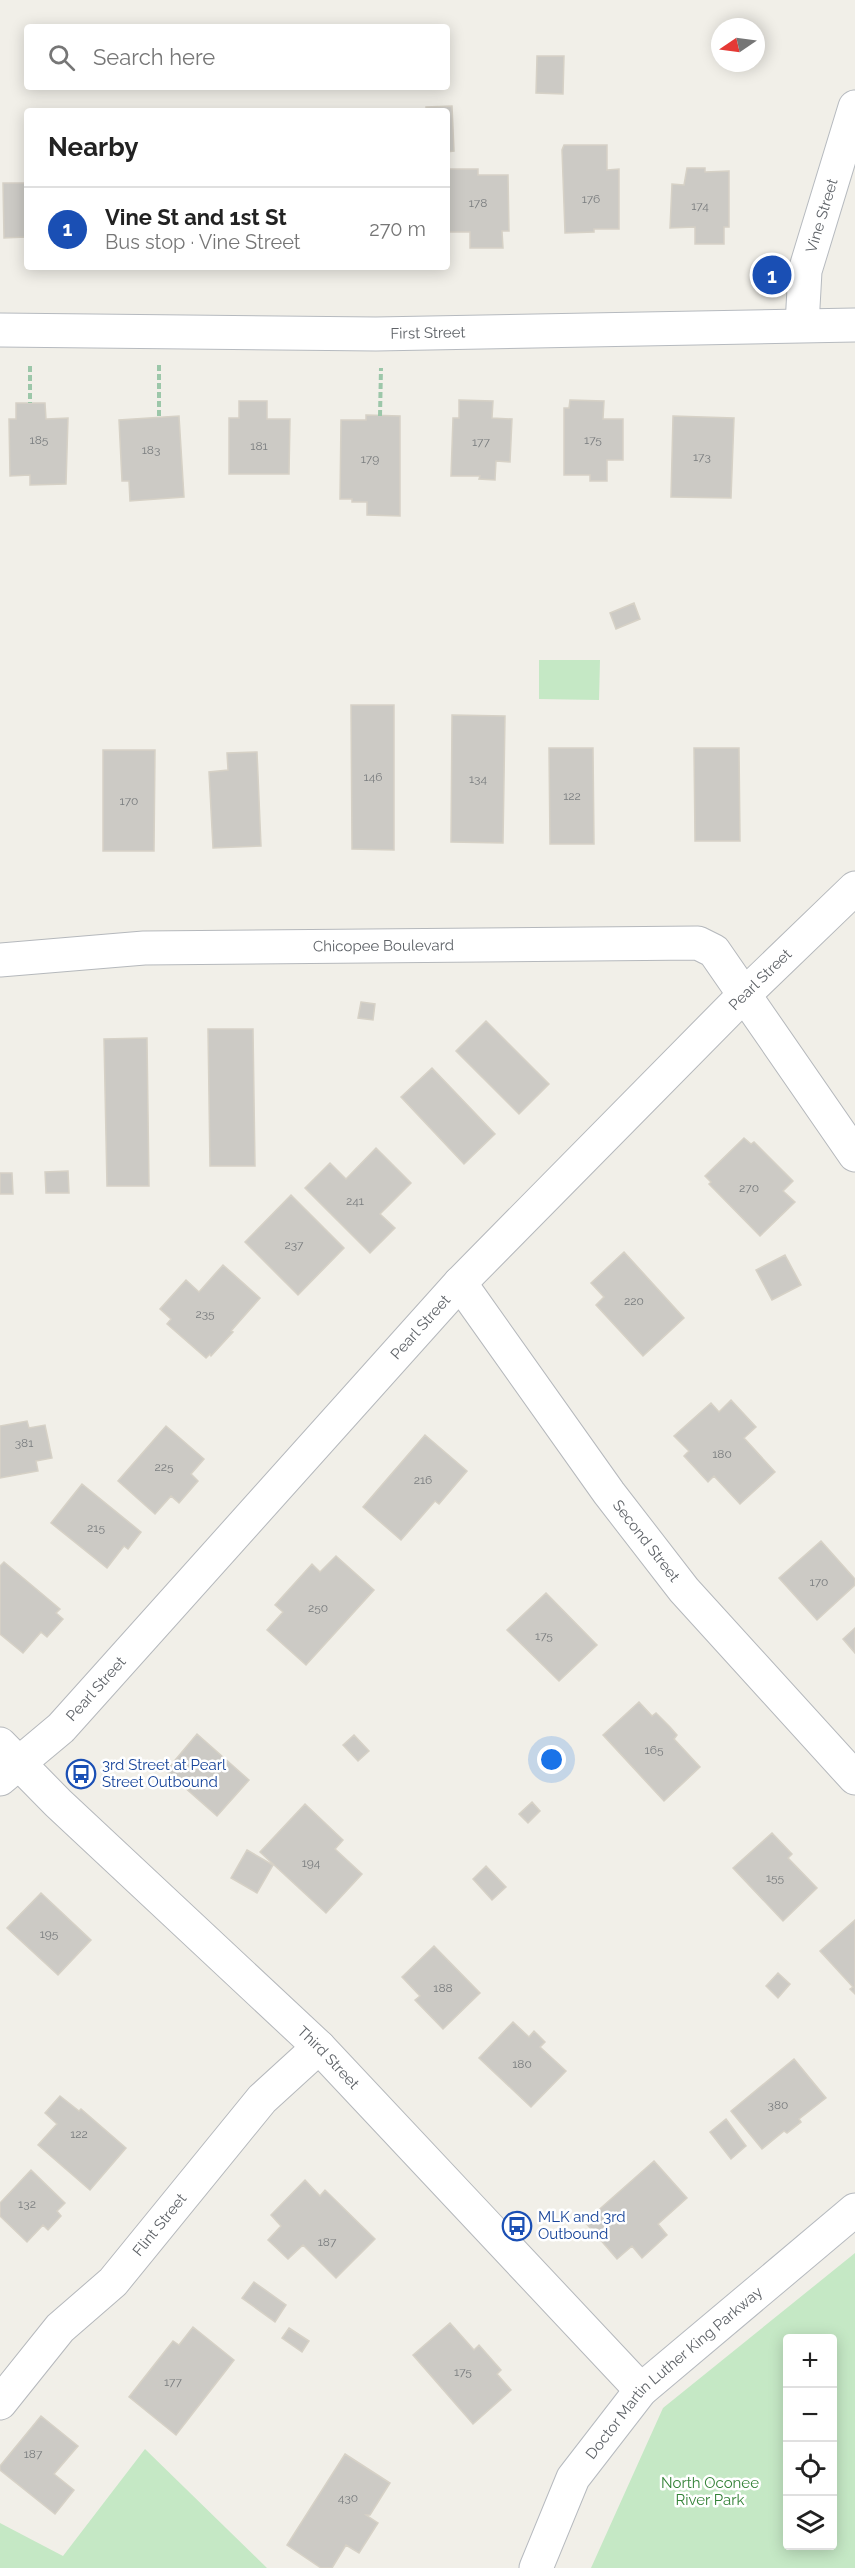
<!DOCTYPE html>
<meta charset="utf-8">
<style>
:root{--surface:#fff;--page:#f6f6f6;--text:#222;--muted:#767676;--line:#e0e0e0;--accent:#b45309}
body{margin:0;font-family:Raleway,sans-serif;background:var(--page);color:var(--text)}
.controls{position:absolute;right:18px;bottom:18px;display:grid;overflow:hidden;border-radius:6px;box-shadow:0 3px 15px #0003}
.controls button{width:54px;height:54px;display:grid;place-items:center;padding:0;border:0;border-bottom:2px solid var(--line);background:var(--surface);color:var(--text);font:30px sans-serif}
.compass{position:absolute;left:711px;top:18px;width:54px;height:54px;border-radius:50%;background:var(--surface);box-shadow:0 3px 15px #0003;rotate:257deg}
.you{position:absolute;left:552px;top:1760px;width:21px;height:21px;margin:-15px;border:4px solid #fff;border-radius:50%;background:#1a73e8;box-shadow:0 0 0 9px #1a73e833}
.badge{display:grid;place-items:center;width:39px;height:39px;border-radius:50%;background:var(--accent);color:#fff;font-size:20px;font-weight:700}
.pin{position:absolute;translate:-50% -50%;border:3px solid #fff;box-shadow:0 2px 6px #0006}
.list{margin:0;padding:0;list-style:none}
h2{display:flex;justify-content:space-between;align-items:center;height:78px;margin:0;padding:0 24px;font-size:26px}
h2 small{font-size:20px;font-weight:400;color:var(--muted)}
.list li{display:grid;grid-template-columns:39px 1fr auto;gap:18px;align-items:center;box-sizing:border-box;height:84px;padding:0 24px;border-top:2px solid var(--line)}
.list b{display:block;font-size:22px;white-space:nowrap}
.list p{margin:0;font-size:20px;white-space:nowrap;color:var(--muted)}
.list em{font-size:20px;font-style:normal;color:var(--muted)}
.icon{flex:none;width:33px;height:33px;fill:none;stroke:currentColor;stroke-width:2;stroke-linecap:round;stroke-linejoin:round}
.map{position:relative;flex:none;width:855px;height:2568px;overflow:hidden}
.search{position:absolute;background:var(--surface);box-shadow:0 3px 15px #0003;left:24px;top:24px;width:426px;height:66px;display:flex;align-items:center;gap:15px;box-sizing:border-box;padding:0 21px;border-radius:6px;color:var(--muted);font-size:22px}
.panel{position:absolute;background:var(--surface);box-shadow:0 3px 15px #0003;left:24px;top:108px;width:426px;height:162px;border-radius:6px}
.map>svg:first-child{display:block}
.green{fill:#c5e8c5;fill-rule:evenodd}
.building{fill:#cccac5;stroke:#d6d1c6;stroke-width:1.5}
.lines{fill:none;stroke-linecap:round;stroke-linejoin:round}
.street-casing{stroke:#b5b8bc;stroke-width:35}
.secondary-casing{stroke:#b6babf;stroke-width:35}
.path{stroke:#9cc7a9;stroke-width:4;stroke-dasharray:6 3;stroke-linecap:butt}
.street{stroke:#fff;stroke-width:33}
.secondary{stroke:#fff;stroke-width:33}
.labels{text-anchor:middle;stroke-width:5;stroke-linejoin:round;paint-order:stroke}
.number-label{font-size:12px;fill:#7a7d7f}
.street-label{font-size:15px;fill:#5f6368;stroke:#fff}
.transit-label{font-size:15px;fill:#164399;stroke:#fff;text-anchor:start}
.park-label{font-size:15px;fill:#348238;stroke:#fff}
</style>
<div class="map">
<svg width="855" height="2568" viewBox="0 0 855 2568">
<rect width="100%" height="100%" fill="#f1efe8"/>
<!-- green -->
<path class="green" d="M539 660H600L599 700 539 699Z
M855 2253V2568H591L663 2408ZM832 2338V2546H788V2338Z
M145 2449 267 2568H0V2523L63 2556Z"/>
<!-- building -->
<path class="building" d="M537 56H564L563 94 536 93Z
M452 106 454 151 447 152V111H426V107Z
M564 145H607V170L619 169V229H594V232L565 233 562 150Z
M687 168H705V172L729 171V227H724V244H695V227L670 228 672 184 684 185Z
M447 169H478V175H508L509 231H502L503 248H470V232H447Z
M3 183H27V252L26 237 4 238Z
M459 400 493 401 492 418 512 419 510 462 496 461 495 480 479 479 480 476H451L453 418H459Z
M570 400 604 401 603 419H623V460H607V481H590V475H564V408H569Z
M239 401H267V419H290L289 474H229V418H239Z
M16 403H45L46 419 68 418 66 484 30 485V475L10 476 9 419H16Z
M366 415 400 416V516L367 515V502H352V499H340L341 420H366Z
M179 416 184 497 130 501 129 481H122L119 420Z
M673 416 734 418 731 498 671 497Z
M634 603 640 619 616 629 610 613Z
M351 705H394V850L352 849Z
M452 715 505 716 503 843 451 842Z
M549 748H593L594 844H550Z
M694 748H739L740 841H695Z
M103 750H155L154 851H103Z
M257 752 261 846 213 848 209 772 228 770 227 753Z
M361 1002 375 1004 373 1020 358 1018Z
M486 1021 549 1084 519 1114 456 1051Z
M208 1029H253L255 1166H210Z
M147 1038 149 1186H107L104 1039Z
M432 1068 495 1134 464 1164 401 1097Z
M744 1138 751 1144 754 1142 793 1181 783 1191 795 1202 760 1236 709 1184 711 1182 705 1176Z
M376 1148 411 1183 380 1214 395 1228 370 1253 305 1188 330 1163 346 1179Z
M68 1171 69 1193H46L45 1172Z
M0 1173H12L13 1194H0Z
M291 1195 344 1248 298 1295 245 1242Z
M624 1252 684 1318 643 1356 596 1305 604 1297 591 1283Z
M785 1255 801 1285 772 1300 756 1270Z
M223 1265 260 1298 231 1331 233 1332 211 1356 210 1354 206 1358 167 1324 171 1319 160 1309 186 1280 199 1292Z
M731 1400 756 1427 744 1438 775 1472 740 1504 714 1476 708 1482 684 1456 689 1451 674 1436 711 1403 719 1412Z
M27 1421 29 1428 45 1425 52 1458 36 1461 38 1471 0 1478V1426Z
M166 1426 204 1459 191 1474 198 1481 179 1503 171 1496 155 1514 118 1481Z
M425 1435 467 1471 439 1504 435 1501 401 1540 363 1507Z
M82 1484 141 1532 128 1549 124 1546 107 1568 51 1523Z
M821 1541 855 1579V1585L817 1620 779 1578Z
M336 1556 374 1590 306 1665 267 1630 283 1612 275 1605 312 1564 320 1572Z
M4 1562 60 1609 56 1613 63 1619 47 1637 41 1632 23 1653 0 1634V1566Z
M546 1593 597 1645 559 1681 507 1630Z
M855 1628V1653L843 1639Z
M639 1702 652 1716 656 1713 670 1727 677 1735 674 1739 700 1767 664 1801 603 1735Z
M197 1734 249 1780 217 1816 166 1771Z
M354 1735 369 1751 358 1761 343 1745Z
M532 1802 540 1811 528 1823 519 1814Z
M305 1804 343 1840 335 1849 362 1874 326 1913 260 1852Z
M772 1833 792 1854 788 1858 817 1888 783 1921 733 1868Z
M247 1850 273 1865 257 1893 231 1878Z
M486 1866 506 1887 492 1900 473 1879Z
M41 1893 91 1940 58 1975 7 1928Z
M855 1920V1994L850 1989 853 1987 820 1951Z
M434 1946 480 1993 443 2029 415 2000 420 1996 402 1977Z
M778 1973 790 1984 778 1998 766 1986Z
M513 2022 529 2037 534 2031 545 2042 540 2047 566 2071 531 2107 479 2058Z
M794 2059 826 2098 799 2119 801 2122 787 2133 784 2131 762 2149 731 2111Z
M60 2096 79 2111 81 2109 126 2148 90 2190 38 2145 57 2124 45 2113Z
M726 2119 746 2146 731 2159 710 2132Z
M654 2161 687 2198 658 2224 667 2235 642 2258 632 2246 617 2259 585 2222Z
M31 2170 65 2203 57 2211 61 2216 48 2230 43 2225 27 2242 0 2216V2203Z
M305 2180 320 2196 325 2190 375 2239 336 2278 303 2245 288 2259 268 2240 281 2226 271 2215Z
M254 2282 286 2305 275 2322 242 2298Z
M450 2323 474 2350 479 2345 501 2370 497 2374 511 2390 473 2424 413 2355Z
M193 2327 234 2360 176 2435 129 2397 173 2341 179 2345Z
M289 2328 309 2341 302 2352 282 2338Z
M41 2416 78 2446 54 2474 74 2490 55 2514 0 2470V2466Z
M345 2454 390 2483 370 2515H366L378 2523 359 2553 346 2545 332 2568H321L287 2545Z"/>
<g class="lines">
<!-- street casing -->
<g class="street-casing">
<g id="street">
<path id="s1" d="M0 960 144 948 698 943 714 951 855 1155"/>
<path id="s2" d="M460 1283 609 1493 684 1590 855 1778"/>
<path id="s3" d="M0 1744 58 1803 319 2047 641 2390"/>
<path id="s4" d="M0 1779 61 1728 460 1283 744 995 855 888"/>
<path id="s5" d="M0 2403 60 2328 113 2282 262 2099 319 2047"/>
</g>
</g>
<!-- secondary casing -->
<g class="secondary-casing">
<g id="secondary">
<path id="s6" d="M802 325 805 271 855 107"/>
<path id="s7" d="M0 330 376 334 855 325"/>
<path id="s8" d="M536 2568 573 2478 641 2390 855 2210"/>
</g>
</g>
<!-- path -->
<path class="path" d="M159 365V417
M30 366V403
M380 416 381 368"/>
<!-- street -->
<use href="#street" class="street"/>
<!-- secondary -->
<use href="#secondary" class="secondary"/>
</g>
<!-- icons -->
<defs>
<g id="bus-ring" transform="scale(1.5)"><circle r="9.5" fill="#fff" stroke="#1a4fb4" stroke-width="1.5"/><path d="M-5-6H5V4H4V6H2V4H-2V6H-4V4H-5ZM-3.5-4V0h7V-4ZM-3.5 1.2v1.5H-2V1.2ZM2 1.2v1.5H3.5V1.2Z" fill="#1a4fb4"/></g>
</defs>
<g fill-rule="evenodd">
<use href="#bus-ring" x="81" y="1774"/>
<use href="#bus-ring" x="517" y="2226"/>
</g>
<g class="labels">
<!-- number labels -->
<g class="number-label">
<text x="591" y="203">176</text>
<text x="478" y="207">178</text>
<text x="700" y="210">174</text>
<text x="39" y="444">185</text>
<text x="593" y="444">175</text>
<text x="481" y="446">177</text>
<text x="259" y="450">181</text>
<text x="151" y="454">183</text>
<text x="702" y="461">173</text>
<text x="370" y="463">179</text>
<text x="373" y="781">146</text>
<text x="478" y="783">134</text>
<text x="572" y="800">122</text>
<text x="129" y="805">170</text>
<text x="749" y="1192">270</text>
<text x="355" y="1205">241</text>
<text x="294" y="1249">237</text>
<text x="634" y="1305">220</text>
<text x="205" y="1318">235</text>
<text x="24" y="1447">381</text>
<text x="722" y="1458">180</text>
<text x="164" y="1471">225</text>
<text x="423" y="1484">216</text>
<text x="96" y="1532">215</text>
<text x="819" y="1586">170</text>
<text x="318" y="1612">250</text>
<text x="544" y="1640">175</text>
<text x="654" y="1754">165</text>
<text x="311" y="1867">194</text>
<text x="775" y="1882">155</text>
<text x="49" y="1938">195</text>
<text x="443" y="1992">188</text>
<text x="522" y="2068">180</text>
<text x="778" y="2109">380</text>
<text x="79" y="2138">122</text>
<text x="27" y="2208">132</text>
<text x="327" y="2246">187</text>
<text x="463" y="2376">175</text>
<text x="173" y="2386">177</text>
<text x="33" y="2458">187</text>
<text x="348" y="2502">430</text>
</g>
<!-- street labels -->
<g class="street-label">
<text dy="5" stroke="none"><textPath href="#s6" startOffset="112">Vine Street</textPath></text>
<text dy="5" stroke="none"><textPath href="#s7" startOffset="428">First Street</textPath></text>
<text dy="5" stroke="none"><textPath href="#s1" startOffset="384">Chicopee Boulevard</textPath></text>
<text dy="5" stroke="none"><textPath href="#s4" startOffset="1104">Pearl Street</textPath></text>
<text dy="5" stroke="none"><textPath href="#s4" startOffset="618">Pearl Street</textPath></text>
<text dy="5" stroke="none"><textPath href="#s2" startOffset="318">Second Street</textPath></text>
<text dy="5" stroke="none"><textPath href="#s4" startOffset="132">Pearl Street</textPath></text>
<text dy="5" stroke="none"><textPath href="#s3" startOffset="454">Third Street</textPath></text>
<text dy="5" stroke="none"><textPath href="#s5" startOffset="240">Flint Street</textPath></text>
<text dy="5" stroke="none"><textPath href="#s8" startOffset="244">Doctor Martin Luther King Parkway</textPath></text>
</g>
<!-- transit labels -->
<g class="transit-label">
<text x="102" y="1770">3rd Street at Pearl<tspan x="102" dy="17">Street Outbound</tspan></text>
<text x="538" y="2222">MLK and 3rd<tspan x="538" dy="17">Outbound</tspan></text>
</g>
<!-- park labels -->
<g class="park-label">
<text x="710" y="2488">North Oconee<tspan x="710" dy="17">River Park</tspan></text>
</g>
</g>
</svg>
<div class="controls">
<button>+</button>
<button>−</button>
<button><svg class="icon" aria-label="locate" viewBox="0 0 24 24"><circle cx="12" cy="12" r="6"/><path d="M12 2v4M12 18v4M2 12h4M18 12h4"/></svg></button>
<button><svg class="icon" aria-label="layers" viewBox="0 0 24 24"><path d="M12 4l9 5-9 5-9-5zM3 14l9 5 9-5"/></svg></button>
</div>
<svg class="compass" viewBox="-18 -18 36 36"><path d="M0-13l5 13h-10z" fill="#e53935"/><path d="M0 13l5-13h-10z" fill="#767676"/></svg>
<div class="you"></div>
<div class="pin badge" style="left:772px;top:275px;background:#1a4fb4">1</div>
<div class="search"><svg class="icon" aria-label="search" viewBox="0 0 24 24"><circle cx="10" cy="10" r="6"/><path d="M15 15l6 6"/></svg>Search here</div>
<section class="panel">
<h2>Nearby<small></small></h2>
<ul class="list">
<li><span class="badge" style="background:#1a4fb4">1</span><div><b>Vine St and 1st St</b><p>Bus stop · Vine Street</p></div><em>270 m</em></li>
</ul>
</section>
</div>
